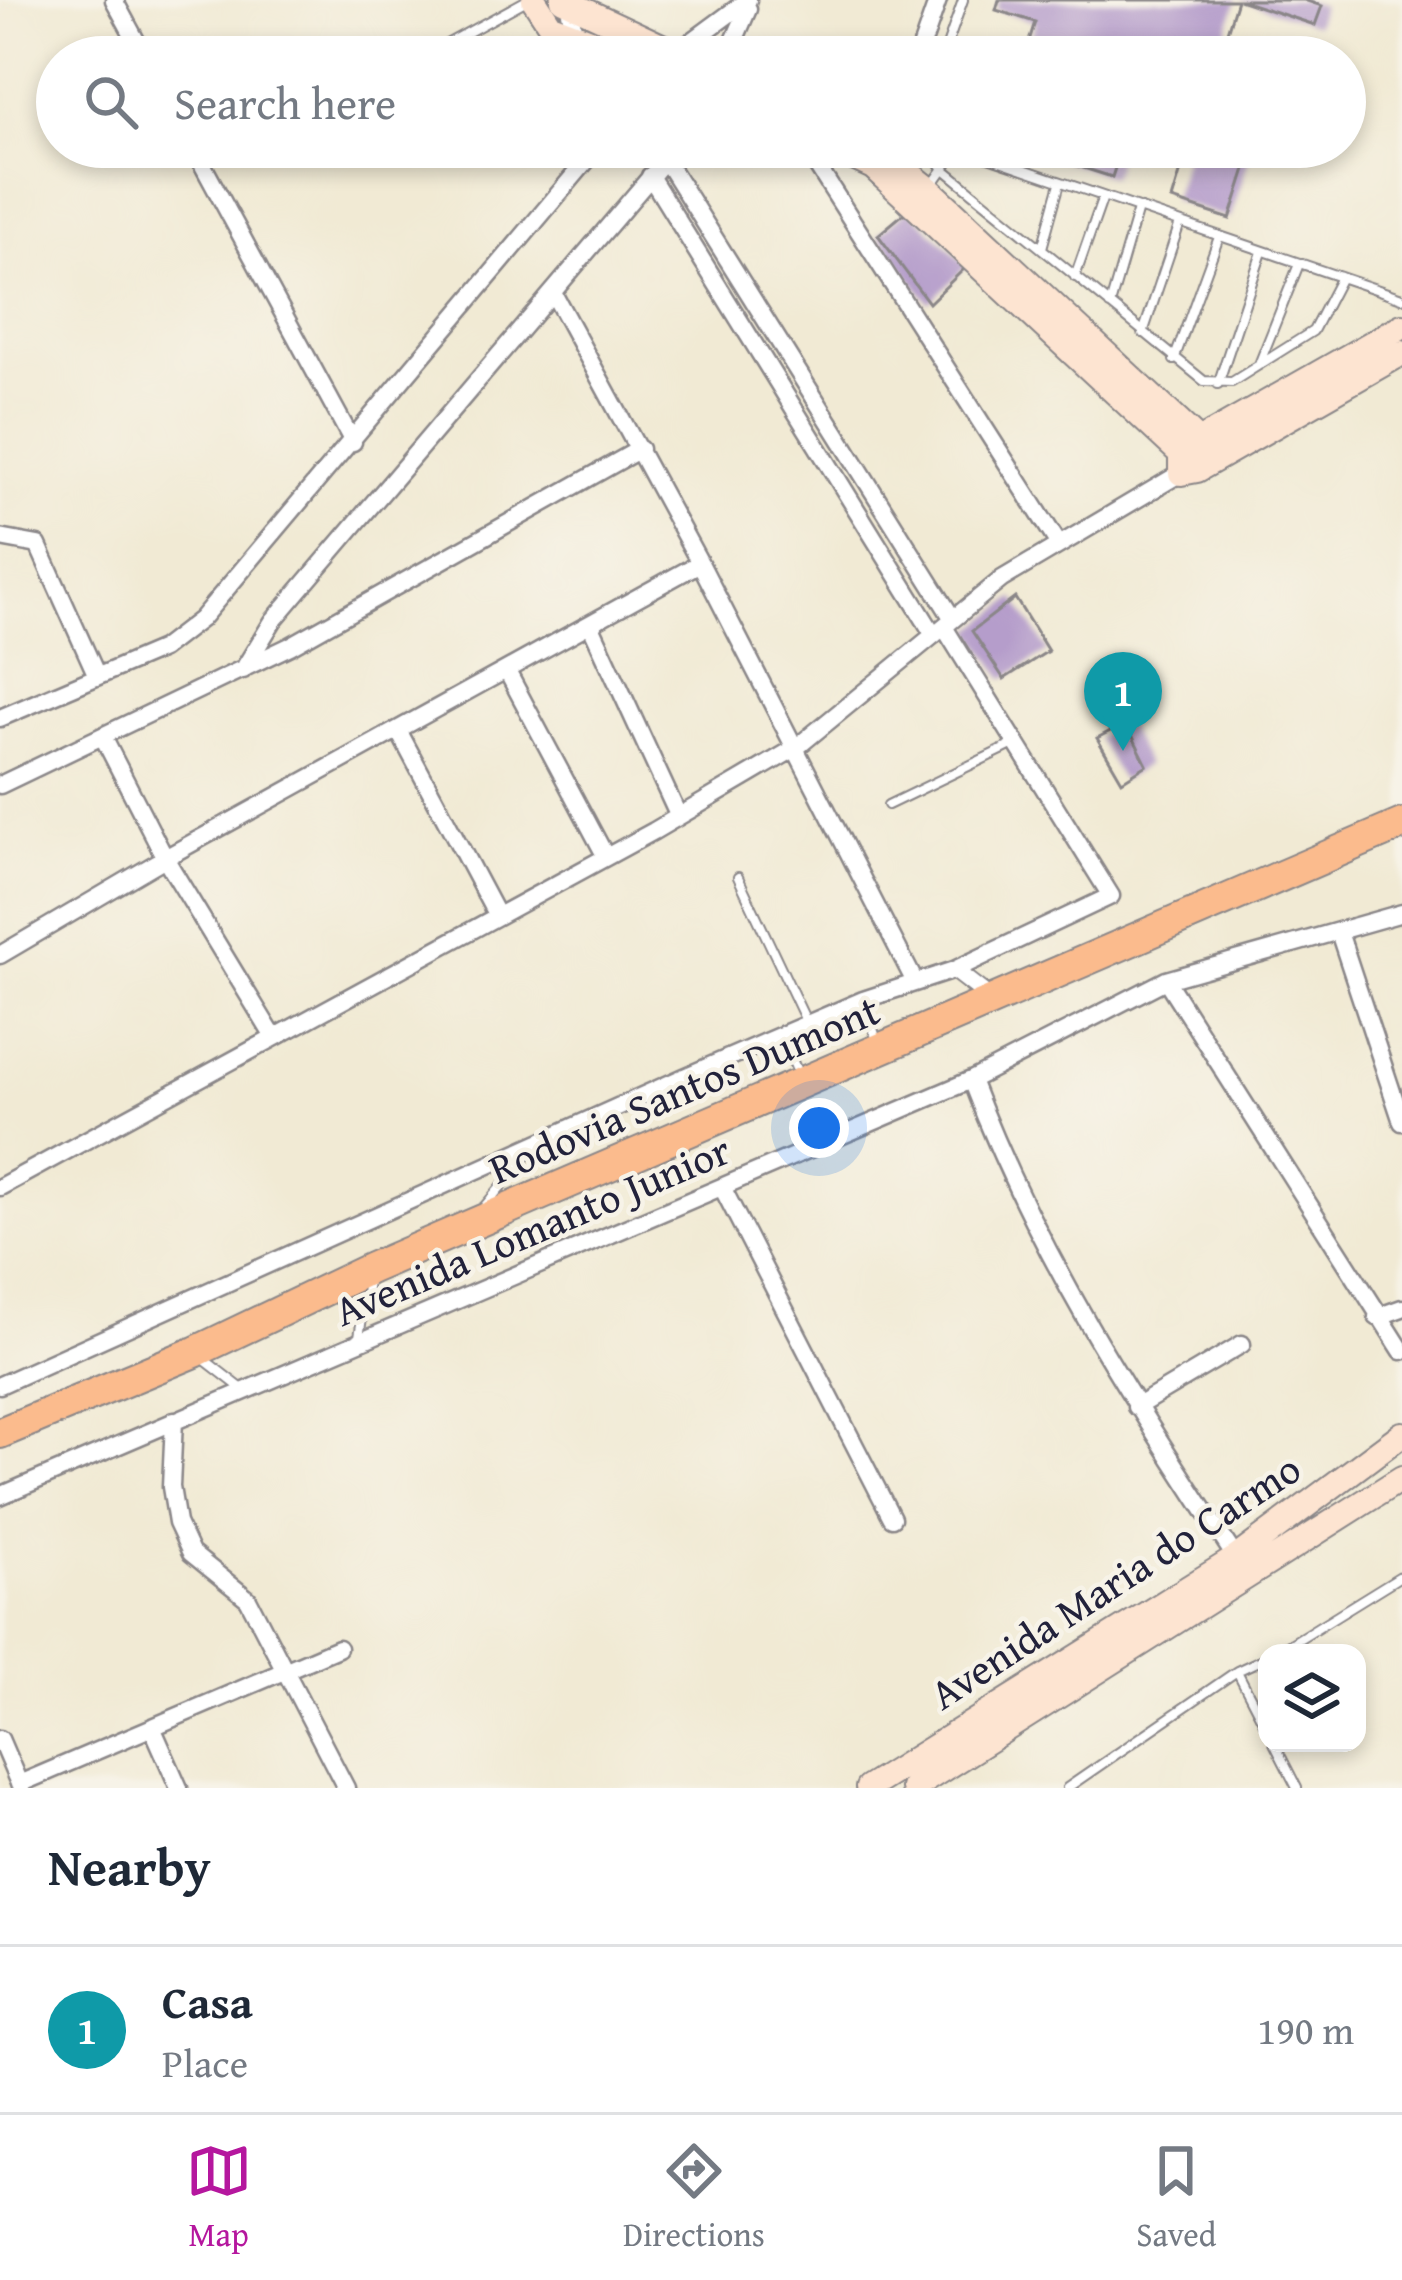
<!DOCTYPE html>
<style>
:root{--surface:#fff;--page:#f2f2f3;--text:#1f2937;--muted:#747a83;--line:#e0e1e3;--accent:#b5179e}
body{margin:0;font-family:"Gentium Book Plus",serif;background:var(--page);color:var(--text)}
.controls{position:absolute;right:36px;bottom:36px;display:grid;overflow:hidden;border-radius:24px;box-shadow:0 6px 18px #0003}
.controls button{width:108px;height:108px;display:grid;place-items:center;padding:0;border:0;border-bottom:3px solid var(--line);background:var(--surface);color:var(--text);font:60px sans-serif}
.you{position:absolute;left:819px;top:1128px;width:42px;height:42px;margin:-30px;border:9px solid #fff;border-radius:50%;background:#1a73e8;box-shadow:0 0 0 18px #1a73e833}
.badge{display:grid;place-items:center;width:78px;height:78px;border-radius:50%;background:var(--accent);color:#fff;font-size:39px;font-weight:700}
.pin{position:absolute;translate:-50% -99px;filter:drop-shadow(0 3px 6px #0008)}
.pin::after{content:'';position:absolute;top:63px;width:42px;height:36px;background:inherit;clip-path:polygon(0 0,100% 0,50% 100%)}
.list{margin:0;padding:0;list-style:none}
h2{display:flex;justify-content:space-between;align-items:center;height:156px;margin:0;padding:0 48px;font-size:51px}
h2 small{font-size:39px;font-weight:400;color:var(--muted)}
.list li{display:grid;grid-template-columns:78px 1fr auto;gap:36px;align-items:center;box-sizing:border-box;height:168px;padding:0 48px;border-top:3px solid var(--line)}
.list b{display:block;font-size:45px;white-space:nowrap}
.list p{margin:0;font-size:39px;white-space:nowrap;color:var(--muted)}
.list em{font-size:39px;font-style:normal;color:var(--muted)}
.icon{flex:none;width:66px;height:66px;fill:none;stroke:currentColor;stroke-width:2;stroke-linecap:round;stroke-linejoin:round}
.map{position:relative;flex:none;width:1402px;height:1788px;overflow:hidden}
.search{position:absolute;background:var(--surface);box-shadow:0 6px 18px #0003;left:36px;right:36px;top:36px;height:132px;display:flex;align-items:center;gap:30px;box-sizing:border-box;padding:0 42px;border-radius:66px;color:var(--muted);font-size:45px}
.sheet{height:324px;background:var(--surface)}
nav{display:flex;justify-content:space-around;align-items:center;box-sizing:border-box;height:168px;border-top:3px solid var(--line);background:var(--surface);font-size:33px;color:var(--muted)}
nav a{display:grid;justify-items:center;gap:6px}
nav .on{color:var(--accent)}
.map>svg:first-child{display:block}
.building{fill:#b59dcb}
.lines{fill:none;stroke-linecap:round;stroke-linejoin:round}
.lane-casing{stroke:#8a8688;stroke-width:12}
.street-casing{stroke:#8a8688;stroke-width:21}
.secondary-casing{stroke:#8a8688;stroke-width:28}
.highway-casing{stroke:#8a8688;stroke-width:34}
.lane{stroke:#fff;stroke-width:8}
.street{stroke:#fff;stroke-width:16}
.secondary{stroke:#fde4d1;stroke-width:24}
.highway{stroke:#fbbb8d;stroke-width:30}
.labels{text-anchor:middle;stroke-width:9;stroke-linejoin:round;paint-order:stroke}
.street-label{font-size:42px;fill:#22223b;stroke:#f7f3e8}
</style>
<div class="map">
<svg width="1402" height="1788" viewBox="0 0 1402 1788">
<rect width="100%" height="100%" fill="#f7f3e8"/>
<filter id="ink" filterUnits="userSpaceOnUse"><feTurbulence type="fractalNoise" baseFrequency=".00833" numOctaves="2"/><feDisplacementMap in="SourceGraphic" scale="24" xChannelSelector="R" yChannelSelector="G"/><feConvolveMatrix kernelMatrix="1 2 1 2 8 2 1 2 1" color-interpolation-filters="sRGB"/></filter>
<filter id="wash" filterUnits="userSpaceOnUse"><feTurbulence type="fractalNoise" baseFrequency=".004" numOctaves="4" result="noise"/><feDisplacementMap in="SourceGraphic" scale="48" xChannelSelector="R" yChannelSelector="G"/><feGaussianBlur stdDeviation="2.7" result="paint"/><feColorMatrix in="noise" values="0 0 0 0 0 0 0 0 0 0 0 0 0 0 0 0 0 1.4 0 .05"/><feComposite in="paint" operator="in"/></filter>
<g filter="url(#wash)">
<rect width="100%" height="100%" fill="#f1ead4"/>
<g id="blocks">
<!-- building -->
<path class="building" d="M999 0H1237L1219 57H1024L1035 22 996 10Z
M1239 0H1304L1322 6 1315 25Z
M1131 147 1129 153 1121 150 1112 177 1021 148Z
M1188 147H1253L1230 219 1172 200Z
M909 209 967 266 929 303 878 235Z
M1015 598 1048 651 1004 679 972 631Z
M1126 723 1147 765 1122 781 1097 738Z"/>
</g>
</g>
<g filter="url(#ink)">
<use href="#blocks" fill-opacity="0" stroke="#8a8688" stroke-width="3"/>
<g class="lines">
<!-- lane casing -->
<g class="lane-casing">
<path id="lane" d="M423 57 527 0
M943 57 963 0
M977 57 978 52
M928 147 944 169 1204 381 1232 382 1313 331 1341 277
M959 147 1402 298
M932 185 959 147
M1042 248 1060 183
M1075 277 1103 197
M1110 305 1138 209
M1143 333 1180 223
M1174 360 1219 237
M1260 362 1299 264
M1218 384 1262 252
M888 805 1012 745
M738 877 807 1023
M863 1000 878 1043
M782 1037 798 1073
M483 1208 531 1151
M358 1343 368 1281
M201 1357 241 1388
M1276 1653 1402 1575
M1267 1657 1237 1671 1267 1729
M1274 1743 1297 1788
M1067 1788 1237 1671"/>
</g>
<!-- street casing -->
<g class="street-casing">
<path id="street" d="M114 0 145 57
M569 7 579 57
M672 56 748 0
M727 57 748 9
M918 57 938 0
M193 147 353 442
M805 147 1058 543
M666 161 953 619
M650 176 934 635
M553 293 700 563 915 982
M0 538 38 545 97 676
M591 626 678 815
M243 670 273 621 676 147
M508 673 606 857
M0 718 162 649 201 619 598 147
M399 732 496 914
M103 737 165 858 272 1034
M0 785 290 646 640 449
M1339 932 1402 1122
M0 955 165 858 700 563
M954 970 993 1000
M1166 980 1402 1351
M971 1080C1036 1252 1135 1406 1236 1558
M0 1187 654 831 797 747 1002 579 1181 473
M723 1189 892 1518
M1377 1317 1402 1308
M0 1385 684 1077 863 1000 954 970 1111 896 944 627
M1136 1407 1242 1344
M174 1420 171 1487 177 1523 191 1553 248 1599 346 1788
M0 1496 971 1080 1166 980 1402 913
M152 1727 179 1788
M0 1739 21 1788
M19 1784 338 1648"/>
</g>
<!-- secondary casing -->
<g class="secondary-casing">
<path id="secondary" d="M534 0 551 26 632 57
M563 0 685 57
M830 147 873 167 1192 464
M876 147 929 189 1211 452
M1402 326 1201 440 1181 454V473L1197 470 1402 353
M868 1788 1236 1558 1402 1434
M913 1788 1402 1478"/>
</g>
<!-- highway casing -->
<g class="highway-casing">
<path id="highway" d="M0 1433 195 1352 371 1268 1402 824"/>
</g>
<!-- lane -->
<use href="#lane" class="lane"/>
<!-- street -->
<use href="#street" class="street"/>
<!-- secondary -->
<use href="#secondary" class="secondary"/>
<!-- highway -->
<use href="#highway" class="highway"/>
</g>
</g>
<g class="labels">
<!-- street labels -->
<g class="street-label">
<text transform="translate(684 1089) rotate(-23)" y="15">Rodovia Santos Dumont</text>
<text transform="translate(532 1230) rotate(-23)" y="15">Avenida Lomanto Junior</text>
<text transform="translate(1115 1581) rotate(-33)" y="15">Avenida Maria do Carmo</text>
</g>
</g>
</svg>
<div class="controls">
<button><svg class="icon" aria-label="layers" viewBox="0 0 24 24"><path d="M12 4l9 5-9 5-9-5zM3 14l9 5 9-5"/></svg></button>
</div>
<div class="you"></div>
<div class="pin badge" style="left:1123px;top:751px;background:#0f9aa8">1</div>
<div class="search"><svg class="icon" aria-label="search" viewBox="0 0 24 24"><circle cx="10" cy="10" r="6"/><path d="M15 15l6 6"/></svg>Search here</div>
</div>
<section class="sheet">
<h2>Nearby<small></small></h2>
<ul class="list">
<li><span class="badge" style="background:#0f9aa8">1</span><div><b>Casa</b><p>Place</p></div><em>190 m</em></li>
</ul>
</section>
<nav>
<a class="on"><svg class="icon" aria-label="map" viewBox="0 0 24 24"><path d="M3 6l6-2 6 2 6-2v14l-6 2-6-2-6 2zM9 4v14M15 6v14"/></svg>Map</a>
<a><svg class="icon" aria-label="directions" viewBox="0 0 24 24"><path d="M12 3l9 9-9 9-9-9zM9 14v-3h6M13 9l2 2-2 2"/></svg>Directions</a>
<a><svg class="icon" aria-label="saved" viewBox="0 0 24 24"><path d="M7 4h10v16l-5-4-5 4z"/></svg>Saved</a>
</nav>
